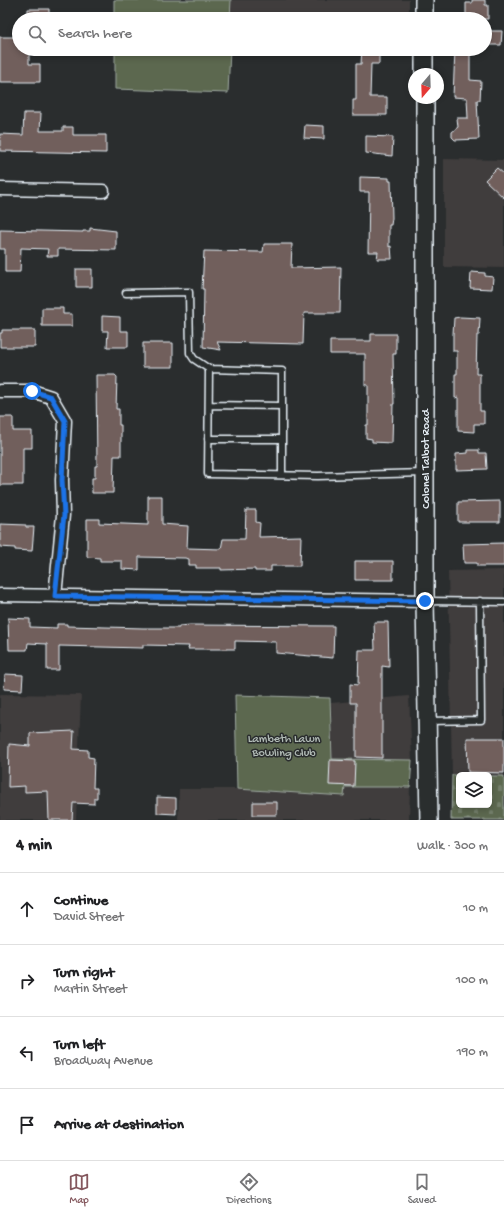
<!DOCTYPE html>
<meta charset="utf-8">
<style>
:root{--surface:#fff;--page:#f6f6f6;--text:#202124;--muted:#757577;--line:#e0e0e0;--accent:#84575d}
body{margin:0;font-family:"Gochi Hand",sans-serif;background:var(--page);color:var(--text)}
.controls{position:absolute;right:12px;bottom:12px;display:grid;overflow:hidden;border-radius:6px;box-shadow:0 2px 6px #0003}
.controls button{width:36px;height:36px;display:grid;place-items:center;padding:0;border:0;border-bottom:1px solid var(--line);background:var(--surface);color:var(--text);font:20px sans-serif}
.compass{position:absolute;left:408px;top:68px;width:36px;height:36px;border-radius:50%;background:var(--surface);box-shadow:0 2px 6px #0003;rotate:199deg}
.stop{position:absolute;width:12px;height:12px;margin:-9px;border:3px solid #1a73e8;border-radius:50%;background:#fff}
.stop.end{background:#1a73e8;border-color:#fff;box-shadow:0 1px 4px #0008}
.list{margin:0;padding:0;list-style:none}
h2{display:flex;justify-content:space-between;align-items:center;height:52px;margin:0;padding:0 16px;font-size:17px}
h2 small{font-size:13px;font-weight:400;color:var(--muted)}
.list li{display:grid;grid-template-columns:26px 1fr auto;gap:12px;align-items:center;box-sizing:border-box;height:72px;padding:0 16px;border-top:1px solid var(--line)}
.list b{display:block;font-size:15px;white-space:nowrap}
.list p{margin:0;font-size:13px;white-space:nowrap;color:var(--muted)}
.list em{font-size:13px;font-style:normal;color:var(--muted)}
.icon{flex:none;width:22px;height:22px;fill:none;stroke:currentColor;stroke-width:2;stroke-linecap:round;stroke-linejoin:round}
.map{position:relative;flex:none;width:504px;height:820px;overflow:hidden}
.search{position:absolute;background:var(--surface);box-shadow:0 2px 6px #0003;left:12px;right:12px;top:12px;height:44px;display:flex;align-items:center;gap:10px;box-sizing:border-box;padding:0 14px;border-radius:22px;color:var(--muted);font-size:15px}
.sheet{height:340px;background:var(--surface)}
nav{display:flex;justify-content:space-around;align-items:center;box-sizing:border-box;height:56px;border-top:1px solid var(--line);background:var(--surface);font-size:11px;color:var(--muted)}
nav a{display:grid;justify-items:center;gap:2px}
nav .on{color:var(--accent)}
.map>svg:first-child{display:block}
.built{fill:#3f3c3c}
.green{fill:#5b6850;stroke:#a2aca4}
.cemetery{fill:url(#cemetery-stones);stroke:#a2aca4}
.building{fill:#715e5b;stroke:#e8f1f8}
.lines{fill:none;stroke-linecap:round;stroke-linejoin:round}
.service-casing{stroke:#e8f1f8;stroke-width:9}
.minor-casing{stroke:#e8f1f8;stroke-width:15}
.secondary-casing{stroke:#e8f1f8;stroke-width:20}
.service{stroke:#2a2d2e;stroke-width:6}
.minor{stroke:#2a2d2e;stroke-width:12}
.secondary{stroke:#2a2d2e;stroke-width:17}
.route{stroke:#1a73e8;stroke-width:5}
.labels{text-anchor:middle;stroke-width:3;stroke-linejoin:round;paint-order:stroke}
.street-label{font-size:12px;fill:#e8f1f8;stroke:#2a2d2e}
.park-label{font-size:12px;fill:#b0bab5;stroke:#2a2d2e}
</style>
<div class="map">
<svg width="504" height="820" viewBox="0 0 504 820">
<defs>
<pattern id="cemetery-stones" width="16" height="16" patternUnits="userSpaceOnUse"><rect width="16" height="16" fill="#5b6850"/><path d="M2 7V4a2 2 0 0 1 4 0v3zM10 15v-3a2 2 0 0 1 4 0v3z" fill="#737e6a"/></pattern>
</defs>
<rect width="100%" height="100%" fill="#2a2d2e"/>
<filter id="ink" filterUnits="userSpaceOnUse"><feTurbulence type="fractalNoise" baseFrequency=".025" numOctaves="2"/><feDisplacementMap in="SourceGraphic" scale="8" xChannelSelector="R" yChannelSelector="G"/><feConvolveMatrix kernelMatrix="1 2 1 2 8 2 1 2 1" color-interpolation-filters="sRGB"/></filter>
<g filter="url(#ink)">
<!-- built -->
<path class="built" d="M231 0H409V19H230Z
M444 159 504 160V268L444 267Z
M504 570V776L452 775 448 571Z
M0 694 81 695 76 820H0Z
M409 696 412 760 332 759 331 703Z
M344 787H410L409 820H178L179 789H237L344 796Z"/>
<!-- green -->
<path class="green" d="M114 0H231L230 19H114Z
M115 49H230L228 93 115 89Z
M235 695 330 698 332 759 412 760 410 787H345L344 796 237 789Z"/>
<!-- cemetery -->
<path class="cemetery" d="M452 775H459V805H489V776H504V820H451Z"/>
<!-- building -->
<path class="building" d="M472 0H485V5H488V19H466V3H472Z
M28 9H49V19H28Z
M485 31H502L501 45H485Z
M0 37H19V49H29V64H40V82H0Z
M362 49H379V64H371L370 97H387V115H353V100H356V64H361Z
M455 49H470V80L481 81 480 100H477L479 139 455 140 452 137V132L458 127 457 118H468L467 98 453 97Z
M24 113H41L40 131H63V127H73V135H106V153L0 151V134L23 135Z
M305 125 324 126V139L304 138Z
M366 136 393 137 392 156 366 153Z
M497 168 504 174V198L485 180Z
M360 177 389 178V181H391L392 218 391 225H389V247L391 246 392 259H377L378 252H368L369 192H360Z
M90 228 116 231V250L58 249V256H47L48 249 21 248 20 272H5V249H0V230L83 232V231H90Z
M264 244H292L291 268 341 267 340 313H304L303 344 217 342 221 350 203 347 204 289H202L204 251 263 252Z
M76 269H92V287H76Z
M471 272 485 273V276L493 277 492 289 470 288Z
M42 308H63V314H72V326H42Z
M102 316 120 317V331H128V347H107L108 331H102Z
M460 317 480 318 479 335H477L476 374H480V411H484V424H474V432L458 431V397L455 398V374H457V351H453V334L454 318Z
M2 330H35V347H0V333H2Z
M371 334H396V354H393L394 404H393L392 443 372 442V439L366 438V425H368V385H365V354H330V341H371Z
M143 343H173V367H143Z
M96 375H115L117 377 116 409H119V425H121V456H114L113 493H92V478H95V466H97Z
M0 417H13V431H32V448H23V485H0Z
M468 450H479V453H486L487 469 456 470V454L468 453Z
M148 496H162V524L188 526 187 548 221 549 223 539H245L246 510H256V522L260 523 259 537 301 536 300 566H271V571H255V569L221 570V568H196V565H189V559L185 558 139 557V570L122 569V561H100V558L87 557V519H99V523L148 525Z
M500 501V522H458V502Z
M0 524 26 525V527H34L32 551 15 550V548L0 547Z
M504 543V566H477V563H464L463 544Z
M355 561H393V580H355Z
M8 618 30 619V627L57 628V624H67V626L143 628H179V626L190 625 334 626 333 658 276 653V642L235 641V649H188L189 646 143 645V648L59 646V670H47V644L28 643 27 650H9Z
M374 622H388L389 667 382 666V758L356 757V703H350V684L358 685 359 650H375Z
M5 674 23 675 22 690 4 689Z
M74 731 73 749 88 750V757L94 758 93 788H97V798H94V804L73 803 72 820H49L48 791 25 792V786L8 787 9 744 30 746V733Z
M467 738H504V773L468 772Z
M330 760 355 761 354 786 329 785Z
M157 797 176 798V814L157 813Z
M253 802H277V815H253Z"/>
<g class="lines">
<!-- service casing -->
<g class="service-casing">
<path id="service" d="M126 293 189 292 190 353 194 359 209 369
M209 405 282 406
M208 439H281
M282 475V371L209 369 208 474 318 476 424 473
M427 601 504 602
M428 721 481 720 480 601"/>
</g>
<!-- minor casing -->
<g class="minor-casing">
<path id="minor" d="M0 189 103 191
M0 391H32L51 397 65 421 62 480 63 515 55 596
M0 595 425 601"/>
</g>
<!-- secondary casing -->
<g class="secondary-casing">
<path id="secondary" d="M424 0V19
M424 49V74
M425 98V601L429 820"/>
</g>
<!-- service -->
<use href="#service" class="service"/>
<!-- minor -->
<use href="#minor" class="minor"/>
<!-- secondary -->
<use href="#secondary" class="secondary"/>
</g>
</g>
<g class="lines" filter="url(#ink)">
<!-- route -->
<path class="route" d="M32 391 51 397 65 421 62 480 64 515 55 596 425 601"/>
</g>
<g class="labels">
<!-- street labels -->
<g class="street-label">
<text transform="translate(425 459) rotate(-90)" y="4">Colonel Talbot Road</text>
</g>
<!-- park labels -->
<g class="park-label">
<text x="284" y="742">Lambeth Lawn<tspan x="284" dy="14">Bowling Club</tspan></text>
</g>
</g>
</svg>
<div class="controls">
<button><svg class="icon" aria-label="layers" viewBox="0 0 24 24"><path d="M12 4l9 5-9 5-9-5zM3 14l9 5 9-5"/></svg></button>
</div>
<svg class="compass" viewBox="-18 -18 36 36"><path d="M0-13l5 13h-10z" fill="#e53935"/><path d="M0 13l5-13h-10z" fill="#757577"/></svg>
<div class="stop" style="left:32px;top:391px"></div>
<div class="stop end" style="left:425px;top:601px"></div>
<div class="search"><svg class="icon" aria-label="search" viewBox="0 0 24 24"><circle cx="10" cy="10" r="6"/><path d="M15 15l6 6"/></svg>Search here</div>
</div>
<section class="sheet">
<h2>4 min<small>Walk · 300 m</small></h2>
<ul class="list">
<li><svg class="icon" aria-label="ahead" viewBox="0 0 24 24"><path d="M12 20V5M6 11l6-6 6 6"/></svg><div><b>Continue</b><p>David Street</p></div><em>10 m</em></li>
<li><svg class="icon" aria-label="right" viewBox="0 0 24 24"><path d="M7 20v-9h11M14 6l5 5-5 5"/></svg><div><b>Turn right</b><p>Martin Street</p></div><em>100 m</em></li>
<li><svg class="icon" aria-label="left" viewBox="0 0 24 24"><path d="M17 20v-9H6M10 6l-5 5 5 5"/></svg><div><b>Turn left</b><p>Broadway Avenue</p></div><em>190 m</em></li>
<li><svg class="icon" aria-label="arrive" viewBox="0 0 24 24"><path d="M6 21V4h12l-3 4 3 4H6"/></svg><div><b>Arrive at destination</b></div></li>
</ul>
</section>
<nav>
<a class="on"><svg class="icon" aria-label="map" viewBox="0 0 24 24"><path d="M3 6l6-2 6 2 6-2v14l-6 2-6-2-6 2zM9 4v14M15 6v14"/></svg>Map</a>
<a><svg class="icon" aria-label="directions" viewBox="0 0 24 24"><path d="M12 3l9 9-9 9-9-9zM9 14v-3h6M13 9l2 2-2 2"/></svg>Directions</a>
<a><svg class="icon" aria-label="saved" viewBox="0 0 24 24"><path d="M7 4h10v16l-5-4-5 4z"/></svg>Saved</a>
</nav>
